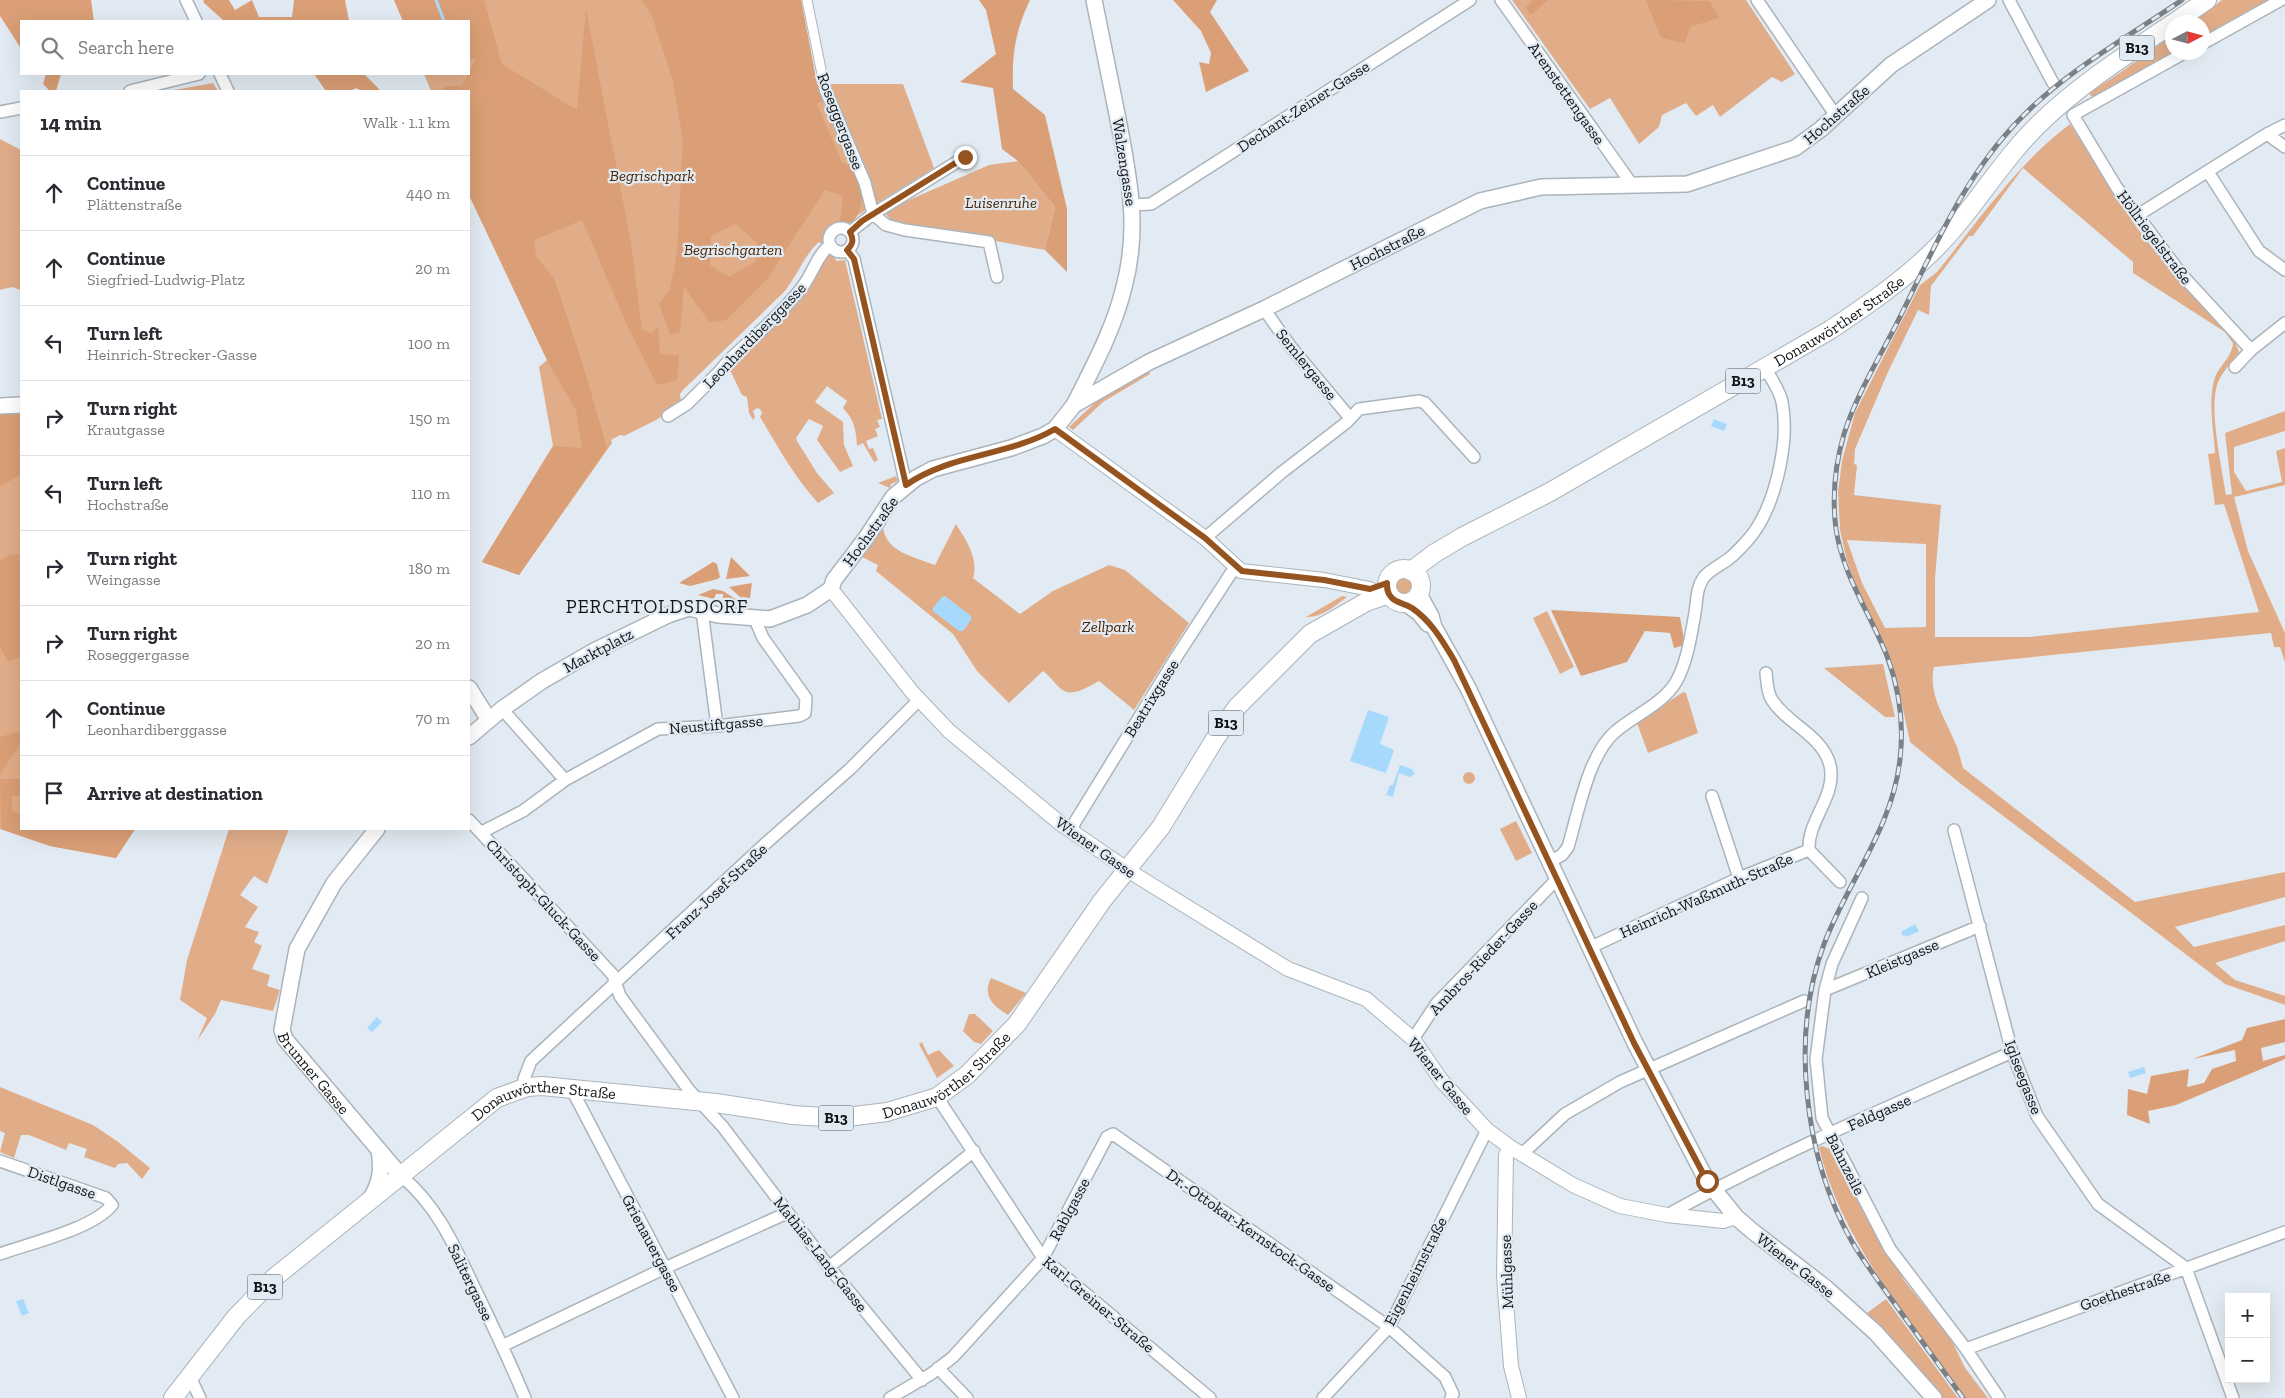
<!DOCTYPE html>
<meta charset="utf-8">
<style>
:root{--surface:#fff;--page:#f7f7f7;--text:#2b2b33;--muted:#7c7c81;--line:#e1e1e2}
body{margin:0;font-family:"Zilla Slab",serif;background:var(--page);color:var(--text)}
.controls{position:absolute;right:15px;bottom:15px;display:grid;overflow:hidden;border-radius:0px;box-shadow:0 5px 20px #0002}
.controls button{width:45px;height:45px;display:grid;place-items:center;padding:0;border:0;border-bottom:1px solid var(--line);background:var(--surface);color:var(--text);font:25px sans-serif}
.compass{position:absolute;left:2165px;top:15px;width:45px;height:45px;border-radius:50%;background:var(--surface);box-shadow:0 5px 20px #0002;rotate:84deg}
.stop{position:absolute;width:15px;height:15px;margin:-11px;border:4px solid #95541f;border-radius:50%;background:#fff}
.stop.end{background:#95541f;border-color:#fff;box-shadow:0 1px 5px #0008}
.list{margin:0;padding:0;list-style:none}
h2{display:flex;justify-content:space-between;align-items:center;height:65px;margin:0;padding:0 20px;font-size:21px}
h2 small{font-size:16px;font-weight:400;color:var(--muted)}
.list li{display:grid;grid-template-columns:32px 1fr auto;gap:15px;align-items:center;box-sizing:border-box;height:75px;padding:0 20px;border-top:1px solid var(--line)}
.list b{display:block;font-size:19px;white-space:nowrap}
.list p{margin:0;font-size:16px;white-space:nowrap;color:var(--muted)}
.list em{font-size:16px;font-style:normal;color:var(--muted)}
.icon{flex:none;width:28px;height:28px;fill:none;stroke:currentColor;stroke-width:2;stroke-linecap:round;stroke-linejoin:round}
.map{position:relative;flex:none;width:2285px;height:1398px;overflow:hidden}
.search{position:absolute;background:var(--surface);box-shadow:0 5px 20px #0002;left:20px;top:20px;width:450px;height:55px;display:flex;align-items:center;gap:12px;box-sizing:border-box;padding:0 18px;border-radius:0px;color:var(--muted);font-size:19px}
.panel{position:absolute;background:var(--surface);box-shadow:0 5px 20px #0002;left:20px;top:90px;width:450px;height:740px;border-radius:0px}
.map>svg:first-child{display:block}
.green{fill:#e1ad89;fill-rule:evenodd}
.forest{fill:#da9f76;fill-rule:evenodd}
.water{fill:#a7d9fd}
.lines{fill:none;stroke-linecap:round;stroke-linejoin:round}
.stream{stroke:#a7d9fd;stroke-width:3}
.pedestrian-casing{stroke:#abb4bb;stroke-width:11}
.minor-casing{stroke:#abb4bb;stroke-width:14}
.tertiary-casing{stroke:#abb4bb;stroke-width:16}
.secondary-casing{stroke:#abb4bb;stroke-width:18}
.primary-casing{stroke:#abb4bb;stroke-width:20}
.pedestrian{stroke:#fff;stroke-width:9}
.minor{stroke:#fff;stroke-width:11}
.tertiary{stroke:#fff;stroke-width:14}
.secondary{stroke:#fff;stroke-width:15}
.primary{stroke:#fff;stroke-width:18}
.rail-casing{stroke:#7a8085;stroke-width:5}
.rail{stroke:#e2ebf3;stroke-width:3;stroke-dasharray:9;stroke-linecap:butt}
.route{stroke:#95541f;stroke-width:6}
.labels{text-anchor:middle;stroke-width:4.5;stroke-linejoin:round;paint-order:stroke}
.shield{fill:#e2ebf3;stroke:#50555a;stroke-width:1}
.shield-label{font-size:15px;font-weight:bold;fill:#121518}
.street-label{font-size:16px;fill:#121518;stroke:#e2ebf3}
.park-label{font-size:16px;font-style:italic;fill:#4b2504;stroke:#e2ebf3}
.quarter-label{font-size:19px;letter-spacing:1px;fill:#121518;stroke:#e2ebf3}
</style>
<div class="map">
<svg width="2285" height="1398" viewBox="0 0 2285 1398">
<rect width="100%" height="100%" fill="#e2ebf3"/>
<!-- green -->
<path class="green" d="M394 0H801L817 84H903L934 168 858 215 852 223C832 220 829 227 822 244L819 242C804 255 797 277 783 293L683 390 680 394 681 403 656 420 624 436 620 435 611 440 612 443 519 575 482 562 553 446 539 367 547 360 469 195V91H431L424 74H469V21H403Z
M1512 0H1746L1795 74 1782 82 1772 77 1720 117 1713 105 1696 116 1686 103 1662 115 1659 127 1639 144 1610 98 1590 109Z
M2222 0H2269L2203 37 2202 22H2192Z
M2172 36 2174 53 2095 96H2091L2089 92C2119 76 2144 54 2172 36Z
M213 83 218 91H169Z
M2070 124 2137 228 2168 268 2234 339 2239 352C2233 361 2224 370 2219 380 2207 404 2222 468 2226 495L2232 494 2225 433 2285 411V431L2234 447V472L2246 491 2282 482 2276 451 2285 448V485L2234 497 2248 551 2285 633V662L2280 647H2274L2271 633 1934 667C1928 693 1943 714 1953 738 1958 747 1960 758 1963 768L2135 902 2285 872V897L2175 927 2194 947 2285 925V941L2215 963 2235 980 2285 996V1005L2225 984 1961 784 1910 742 1897 681 1889 657 1857 588 1847 561 1840 530 1838 492 1842 461 1855 413 1920 285 1937 272C1979 220 2017 164 2070 124ZM2023 168 2133 262V273L2225 332 2233 343C2232 358 2217 367 2214 381 2208 403 2214 431 2215 453L2208 454 2215 505 2224 504 2259 612 2029 637H1935V579L1941 505 1854 495 1857 465 1854 464 1855 449 1888 372 1918 310 1929 315 1931 286 1969 236H1973ZM1847 540 1926 544V627L1885 628 1862 583Z
M0 139 21 150V290L12 287 0 290Z
M1018 161 1055 207 1045 250 990 240 895 226 884 211 989 165Z
M828 254 835 257 836 261 845 260 882 419 877 420 880 427 875 429 878 436 866 441 869 449 873 448 878 460 874 462 863 443 857 446C856 429 854 420 843 408L847 401 827 386 815 402 843 422 844 445 853 466 840 472 817 440 823 426 809 419 796 438 797 441 817 473 834 493 818 503C794 477 778 447 760 417L762 413 760 409 757 408 753 411 755 417 753 420 749 413 747 397 742 395 728 366Z
M1148 370 1150 374 1103 402 1073 430 1069 427 1098 400Z
M21 413V829H135L116 858 50 846 0 829V414Z
M896 476 898 481 891 484 890 488 878 483Z
M883 522C882 551 912 556 935 565L956 524C966 540 979 559 973 578L1020 614 1053 591 1109 565 1125 570 1189 623 1134 710 1099 681C1088 687 1072 698 1061 689 1054 683 1051 677 1043 671L1009 703 977 671 953 634 876 571 878 565 862 557Z
M1405 577 1412 581 1413 587 1409 594 1403 595 1398 593 1395 585 1398 578Z
M1342 596 1347 597C1335 606 1321 618 1306 617Z
M1547 611 1574 667 1560 674 1533 618Z
M1883 664 1895 717H1885L1824 668Z
M1683 692 1686 693 1698 733 1648 753 1637 723Z
M1463 778a6 6 0 1 1 12 0a6 6 0 1 1-12 0Z
M1516 821 1532 853 1516 861 1500 829Z
M229 829H289L267 884 254 876 240 895 258 907 245 927 259 932 254 942 262 946 252 969 270 975 267 986 280 990 273 1011 221 1000 215 1014 197 1041 207 1018 180 1000 187 960Z
M991 978 1026 993 1008 1015C993 1006 982 996 991 978Z
M969 1014H975L993 1031 981 1044 974 1042 963 1031Z
M922 1042 928 1055 939 1050 954 1066 937 1078 919 1044Z
M0 1087 93 1125 117 1141 150 1168 142 1179 127 1163 118 1164 115 1168 84 1157 87 1149 69 1143 66 1150 29 1135H21L14 1158 0 1152 5 1133 0 1131Z
M1822 1146 1830 1149 1843 1169 1868 1221 1906 1283 1951 1339 1965 1368 1988 1398H1965C1911 1321 1840 1240 1819 1147Z
M1886 1299 1958 1398H1942L1927 1378 1867 1313Z"/>
<!-- forest -->
<path class="forest" d="M0 0H91L94 21H21L20 47 0 16Z
M204 0H229L235 10 252 0 259 17H292L294 0H345L349 21H224L203 2Z
M394 0H484L502 64 577 110 586 9 631 243 642 330 652 333 658 326 660 354 679 355 677 380 657 385 626 323 582 220 534 240 536 256 555 280 583 365 607 448 519 575 482 562 553 446 582 448 576 410 547 360 469 195V91H442L447 86H462L476 58 469 59V21H403Z
M641 0H801L817 84 822 101 817 104 842 163 853 167C862 189 867 202 852 223L840 221 843 196 825 190 768 278 726 320 710 323 684 287 680 333 670 335 659 304 670 289 677 253 683 140 673 81 652 16ZM736 224 757 243 755 262 729 277 710 265 711 236Z
M979 0H1030C1015 32 1012 54 1013 89L1045 115 1067 209V272L1045 250 1055 207 1018 161 1002 149 993 88 960 82 996 54 986 10Z
M1173 0H1217L1210 12 1249 71 1206 92 1199 62 1209 64 1211 53 1201 31Z
M1533 0H1548L1531 15 1525 8Z
M1646 0 1709 1 1719 18 1690 27 1685 43 1661 38Z
M46 74H61L56 91H50L43 84Z
M314 74H364L381 91H362L356 88 350 91H326Z
M21 413V475L0 486V414Z
M21 554V657L8 661 0 647V560L10 555Z
M731 557 750 576 726 579Z
M713 562 717 564 720 577 718 579 690 586 679 583Z
M752 583 750 598 740 597 729 587Z
M713 589 723 591 739 601 723 600V594H716L714 599 698 595Z
M1551 610 1680 617 1685 645 1674 648 1670 633 1645 631 1627 662 1581 676Z
M21 731V743L0 774V737Z
M0 779H21V796H12V810L21 815V829H135L116 858 50 846 1 829Z
M2285 1019V1042L2261 1048 2263 1061 2285 1055V1059L2176 1105 2148 1111 2150 1124 2127 1115 2128 1089 2147 1094 2151 1076 2189 1069 2187 1087 2204 1083 2212 1069 2236 1061 2235 1050 2193 1059 2242 1040 2247 1028Z"/>
<!-- water -->
<path class="water" d="M1714 419 1727 424 1724 431 1711 426Z
M945 596 971 616V620L963 631H959L933 611V608L942 597Z
M1368 710 1389 717 1380 744 1394 750 1386 773 1350 761Z
M1400 765 1412 769 1415 774 1409 777 1399 773 1393 797 1386 795 1390 785H1393Z
M1915 924 1919 931 1906 937 1905 935 1903 936 1901 932Z
M377 1017 382 1022 372 1032 367 1028Z
M2144 1067 2146 1073 2130 1078 2128 1072Z
M23 1299 29 1313 22 1316 16 1301Z"/>
<g class="lines">
<!-- stream -->
<path class="stream" d="M436 0 444 21"/>
<!-- pedestrian casing -->
<g class="pedestrian-casing">
<path id="pedestrian" d="M807 0 825 89"/>
</g>
<!-- minor casing -->
<g class="minor-casing">
<path id="minor" d="M186 0 196 21
M1501 0 1633 186
M1757 0 1836 116
M2009 0 2053 83
M2202 44 2281 0
M2186 52 2073 115 2117 188 2182 275 2251 350
M220 74 228 91
M825 89 865 183 873 214 850 232
M130 91 199 74
M0 112 21 108
M2267 134 2285 147
M965 157 873 214 886 225 905 230 989 242 997 277
M2208 172 2259 251 2285 270
M1133 205 1151 204 1470 0
M2138 215 2267 134 2285 125
M829 240a12 12 0 1 1 24 0a12 12 0 1 1-24 0Z
M847 250 854 259 906 485
M1264 309 1291 347 1350 418
M2235 367 2251 350 2285 323
M668 416 687 404 720 371 728 361C753 337 782 314 803 286 813 273 817 255 830 245
M1205 538 1281 473 1347 422 1359 409 1419 401 1425 403 1474 457
M702 611 717 726
M1766 673C1767 681 1767 693 1772 700 1787 724 1822 735 1830 765 1837 797 1807 820 1809 850
M502 709 565 780
M1712 796 1739 878
M469 820 613 975 620 996 689 1090 723 1127 829 1267 922 1380
M1954 830 2012 1052 2037 1116 2098 1204 2186 1268 2233 1398
M1072 831 1075 822 1177 656 1235 567
M482 832 523 811 565 780 658 729 717 726 799 716 805 713 806 698 763 638 754 617
M1549 862 1562 855 1568 847C1578 814 1588 755 1615 732 1633 716 1663 704 1676 682 1687 663 1691 635 1695 613 1697 601 1696 588 1704 577 1711 569 1723 564 1731 557 1737 552 1742 546 1747 541 1775 510 1790 442 1782 402 1780 391 1771 378 1765 368
M1862 898 1832 964 1825 990 1816 1059 1822 1118 1890 1249 1966 1349 1999 1398
M1589 948 1739 878 1809 850 1840 882
M1825 990 1980 926
M1413 1039 1437 1003 1557 879
M527 1087 524 1079 531 1061 765 844 850 769 919 700
M571 1088 733 1398
M937 1097 1043 1258 1210 1398
M1522 1154 1565 1114 1620 1082 1804 1001
M0 1161 106 1198 112 1205C93 1229 30 1243 0 1254
M401 1176C437 1205 455 1247 474 1287 492 1324 509 1360 525 1398
M1667 1215C1778 1153 1896 1104 2012 1052
M829 1267 974 1151
M502 1346 665 1268 787 1213
M1966 1349 2285 1232
M938 1368 967 1398
M190 1377 200 1398
M890 1398 931 1374 953 1357 1043 1258 1107 1137 1113 1134 1389 1327 1445 1377 1453 1394 1451 1398
M1323 1398 1389 1327 1487 1130"/>
</g>
<!-- tertiary casing -->
<g class="tertiary-casing">
<path id="tertiary" d="M1055 429 1205 538 1241 571 1324 580 1370 589
M831 589 912 692 949 731 1061 824 1137 876 1288 969 1366 999 1413 1039 1441 1080 1487 1130 1510 1147 1573 1185 1620 1206 1667 1215 1723 1221 1736 1217
M1510 1147 1506 1155 1504 1276 1511 1366 1519 1398"/>
</g>
<!-- secondary casing -->
<g class="secondary-casing">
<g id="secondary">
<path d="M1074 405C1093 367 1114 329 1124 287 1140 227 1129 178 1118 119 1110 79 1102 40 1094 0"/>
<path d="M0 406 21 405"/>
<path d="M1419 594 1431 616 1434 627 1468 688 1635 1043 1707 1181 1736 1217 1751 1230 1826 1288 1876 1333 1934 1398"/>
<path d="M1405 603 1419 613 1428 624"/>
<path d="M469 688 489 720"/>
<path d="M469 737 502 709 542 681 594 651 668 615 689 608 718 615 770 619 807 605 831 589 834 580 866 538 893 497 916 478 933 469 1011 448 1043 436 1055 429 1074 405 1149 362 1264 309 1480 201 1541 187 1687 184 1795 148 1821 129 1891 65 1988 0"/>
<path id="s1" d="M377 829 334 883 297 949 282 1030 285 1039 401 1176"/>
<path d="M371 1198C381 1181 382 1169 379 1150"/>
</g>
</g>
<!-- primary casing -->
<g class="primary-casing">
<g id="primary">
<path d="M2175 22 2207 0"/>
<circle cx="1404" cy="586" r="17"/>
<path id="s2" d="M1411 571 1435 553 1462 537 1550 492 1830 330C1866 306 1901 282 1932 252 1972 213 1999 163 2039 124 2079 85 2126 55 2172 24"/>
<path id="s3" d="M173 1398 236 1317 275 1277 497 1098 527 1087 542 1086 716 1103 793 1115 839 1118 887 1112 937 1097 967 1075 1017 1024 1102 901 1161 827 1215 739 1237 707 1310 634 1366 602 1389 594"/>
</g>
</g>
<!-- pedestrian -->
<use href="#pedestrian" class="pedestrian"/>
<!-- minor -->
<use href="#minor" class="minor"/>
<!-- tertiary -->
<use href="#tertiary" class="tertiary"/>
<!-- secondary -->
<use href="#secondary" class="secondary"/>
<!-- primary -->
<use href="#primary" class="primary"/>
<!-- rail casing -->
<g class="rail-casing">
<path id="rail" d="M1963 1398C1939 1365 1916 1333 1892 1300 1878 1280 1863 1261 1851 1240 1804 1156 1790 1035 1824 944 1848 881 1893 827 1900 759 1904 725 1899 688 1887 656 1870 613 1843 576 1836 529 1832 498 1835 465 1844 434 1856 396 1878 360 1896 325 1932 253 1963 177 2020 119 2066 71 2128 37 2182 0"/>
</g>
<!-- rail -->
<use href="#rail" class="rail"/>
</g>
<g class="lines">
<!-- route -->
<path class="route" d="M965 157 862 221 850 232C854 240 853 244 847 250L854 259 906 485C950 454 1009 456 1055 429L1205 538 1242 571 1324 580 1370 589 1387 583C1387 588 1387 593 1391 597 1397 604 1405 603 1412 608 1431 621 1442 640 1454 660L1634 1043 1707 1181"/>
</g>
<g class="labels">
<!-- shield labels -->
<g class="shield">
<rect x="2119.5" y="35.5" width="35" height="25" rx="4"/>
<rect x="1725.5" y="368.5" width="35" height="25" rx="4"/>
<rect x="1208.5" y="710.5" width="35" height="25" rx="4"/>
<rect x="818.5" y="1105.5" width="35" height="25" rx="4"/>
<rect x="247.5" y="1274.5" width="35" height="25" rx="4"/>
</g>
<g class="shield-label">
<text x="2137" y="53">B13</text>
<text x="1743" y="386">B13</text>
<text x="1226" y="728">B13</text>
<text x="836" y="1123">B13</text>
<text x="265" y="1292">B13</text>
</g>
<!-- street labels -->
<g class="street-label">
<text transform="translate(1567 93) rotate(55)" y="6">Arenstettengasse</text>
<text transform="translate(1303 106) rotate(-33)" y="6">Dechant-Zeiner-Gasse</text>
<text transform="translate(1836 114) rotate(-41)" y="6">Hochstraße</text>
<text transform="translate(841 121) rotate(69)" y="6">Roseggergasse</text>
<text transform="translate(1125 162) rotate(81)" y="6">Walzengasse</text>
<text transform="translate(2155 237) rotate(53)" y="6">Höllriegelstraße</text>
<text transform="translate(1387 247) rotate(-27)" y="6">Hochstraße</text>
<text dy="6" stroke="none"><textPath href="#s2" startOffset="496">Donauwörther Straße</textPath></text>
<text transform="translate(754 335) rotate(-46)" y="6">Leonhardiberggasse</text>
<text transform="translate(1307 364) rotate(51)" y="6">Semlergasse</text>
<text transform="translate(870 531) rotate(-54)" y="6">Hochstraße</text>
<text transform="translate(598 650) rotate(-28)" y="6">Marktplatz</text>
<text transform="translate(1151 698) rotate(-58)" y="6">Beatrixgasse</text>
<text transform="translate(716 724) rotate(-5)" y="6">Neustiftgasse</text>
<text transform="translate(1096 847) rotate(35)" y="6">Wiener Gasse</text>
<text transform="translate(716 891) rotate(-43)" y="6">Franz-Josef-Straße</text>
<text transform="translate(1706 895) rotate(-24)" y="6">Heinrich-Waßmuth-Straße</text>
<text transform="translate(544 900) rotate(47)" y="6">Christoph-Gluck-Gasse</text>
<text transform="translate(1483 957) rotate(-47)" y="6">Ambros-Rieder-Gasse</text>
<text transform="translate(1902 958) rotate(-23)" y="6">Kleistgasse</text>
<text dy="6" stroke="none"><textPath href="#s1" startOffset="281">Brunner Gasse</textPath></text>
<text dy="6" stroke="none"><textPath href="#s3" startOffset="909">Donauwörther Straße</textPath></text>
<text transform="translate(1441 1076) rotate(51)" y="6">Wiener Gasse</text>
<text transform="translate(2024 1077) rotate(69)" y="6">Iglseegasse</text>
<text dy="6" stroke="none"><textPath href="#s3" startOffset="489">Donauwörther Straße</textPath></text>
<text transform="translate(1879 1112) rotate(-24)" y="6">Feldgasse</text>
<text transform="translate(1846 1164) rotate(63)" y="6">Bahnzeile</text>
<text transform="translate(62 1182) rotate(19)" y="6">Distlgasse</text>
<text transform="translate(1069 1209) rotate(-62)" y="6">Rablgasse</text>
<text transform="translate(1251 1230) rotate(35)" y="6">Dr.-Ottokar-Kernstock-Gasse</text>
<text transform="translate(652 1243) rotate(62)" y="6">Grienauergasse</text>
<text transform="translate(821 1254) rotate(52)" y="6">Mathias-Lang-Gasse</text>
<text transform="translate(1796 1265) rotate(38)" y="6">Wiener Gasse</text>
<text transform="translate(1415 1271) rotate(-63)" y="6">Eigenheimstraße</text>
<text transform="translate(1506 1272) rotate(-92)" y="6">Mühlgasse</text>
<text transform="translate(471 1282) rotate(64)" y="6">Salitergasse</text>
<text transform="translate(2125 1290) rotate(-19)" y="6">Goethestraße</text>
<text transform="translate(1099 1304) rotate(40)" y="6">Karl-Greiner-Straße</text>
</g>
<!-- park labels -->
<g class="park-label">
<text x="652" y="181">Begrischpark</text>
<text x="1001" y="208">Luisenruhe</text>
<text x="733" y="255">Begrischgarten</text>
<text x="1108" y="632">Zellpark</text>
</g>
<!-- quarter labels -->
<g class="quarter-label">
<text x="657" y="613">PERCHTOLDSDORF</text>
</g>
</g>
</svg>
<div class="controls">
<button>+</button>
<button>−</button>
</div>
<svg class="compass" viewBox="-18 -18 36 36"><path d="M0-13l5 13h-10z" fill="#e53935"/><path d="M0 13l5-13h-10z" fill="#7c7c81"/></svg>
<div class="stop" style="left:1707px;top:1181px"></div>
<div class="stop end" style="left:965px;top:157px"></div>
<div class="search"><svg class="icon" aria-label="search" viewBox="0 0 24 24"><circle cx="10" cy="10" r="6"/><path d="M15 15l6 6"/></svg>Search here</div>
<section class="panel">
<h2>14 min<small>Walk · 1.1 km</small></h2>
<ul class="list">
<li><svg class="icon" aria-label="ahead" viewBox="0 0 24 24"><path d="M12 20V5M6 11l6-6 6 6"/></svg><div><b>Continue</b><p>Plättenstraße</p></div><em>440 m</em></li>
<li><svg class="icon" aria-label="ahead" viewBox="0 0 24 24"><path d="M12 20V5M6 11l6-6 6 6"/></svg><div><b>Continue</b><p>Siegfried-Ludwig-Platz</p></div><em>20 m</em></li>
<li><svg class="icon" aria-label="left" viewBox="0 0 24 24"><path d="M17 20v-9H6M10 6l-5 5 5 5"/></svg><div><b>Turn left</b><p>Heinrich-Strecker-Gasse</p></div><em>100 m</em></li>
<li><svg class="icon" aria-label="right" viewBox="0 0 24 24"><path d="M7 20v-9h11M14 6l5 5-5 5"/></svg><div><b>Turn right</b><p>Krautgasse</p></div><em>150 m</em></li>
<li><svg class="icon" aria-label="left" viewBox="0 0 24 24"><path d="M17 20v-9H6M10 6l-5 5 5 5"/></svg><div><b>Turn left</b><p>Hochstraße</p></div><em>110 m</em></li>
<li><svg class="icon" aria-label="right" viewBox="0 0 24 24"><path d="M7 20v-9h11M14 6l5 5-5 5"/></svg><div><b>Turn right</b><p>Weingasse</p></div><em>180 m</em></li>
<li><svg class="icon" aria-label="right" viewBox="0 0 24 24"><path d="M7 20v-9h11M14 6l5 5-5 5"/></svg><div><b>Turn right</b><p>Roseggergasse</p></div><em>20 m</em></li>
<li><svg class="icon" aria-label="ahead" viewBox="0 0 24 24"><path d="M12 20V5M6 11l6-6 6 6"/></svg><div><b>Continue</b><p>Leonhardiberggasse</p></div><em>70 m</em></li>
<li><svg class="icon" aria-label="arrive" viewBox="0 0 24 24"><path d="M6 21V4h12l-3 4 3 4H6"/></svg><div><b>Arrive at destination</b></div></li>
</ul>
</section>
</div>
